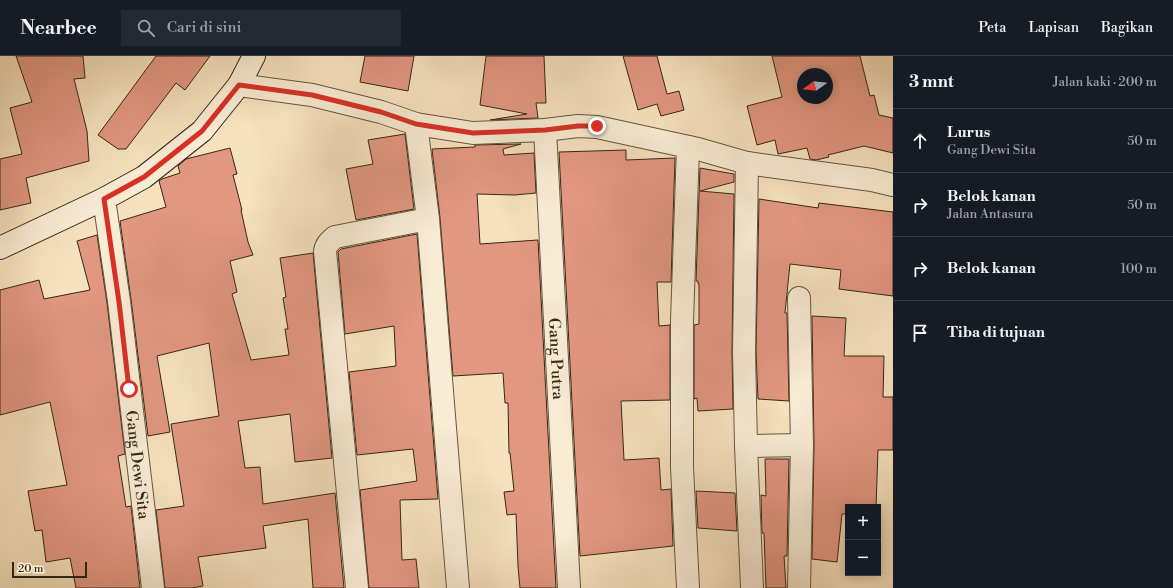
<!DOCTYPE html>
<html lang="id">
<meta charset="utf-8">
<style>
:root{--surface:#171b24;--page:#242831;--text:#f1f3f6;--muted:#9ea1a6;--line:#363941}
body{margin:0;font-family:"Libre Bodoni",serif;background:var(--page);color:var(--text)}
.controls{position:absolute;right:12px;bottom:12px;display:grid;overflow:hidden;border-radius:0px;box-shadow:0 2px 10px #0003}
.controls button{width:36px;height:36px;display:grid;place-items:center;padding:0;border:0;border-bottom:1px solid var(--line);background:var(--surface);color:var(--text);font:20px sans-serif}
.compass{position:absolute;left:797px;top:12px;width:36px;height:36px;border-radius:50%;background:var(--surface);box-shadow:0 2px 10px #0003;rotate:255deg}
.scale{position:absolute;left:12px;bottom:10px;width:75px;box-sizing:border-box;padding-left:4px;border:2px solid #362714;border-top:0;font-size:11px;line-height:14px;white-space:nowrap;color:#362714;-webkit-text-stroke:3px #f9ecd5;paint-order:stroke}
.stop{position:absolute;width:12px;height:12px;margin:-9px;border:3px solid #d93025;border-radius:50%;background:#fff}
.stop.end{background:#d93025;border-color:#fff;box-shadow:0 1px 4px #0008}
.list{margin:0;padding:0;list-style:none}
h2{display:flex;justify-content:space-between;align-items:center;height:52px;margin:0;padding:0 16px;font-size:17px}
h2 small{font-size:13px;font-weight:400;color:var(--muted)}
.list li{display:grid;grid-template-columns:26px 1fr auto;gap:12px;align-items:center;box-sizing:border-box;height:64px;padding:0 16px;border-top:1px solid var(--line)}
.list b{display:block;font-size:15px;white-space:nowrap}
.list p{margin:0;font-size:13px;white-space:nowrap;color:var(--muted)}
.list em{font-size:13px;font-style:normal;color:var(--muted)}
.icon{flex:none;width:22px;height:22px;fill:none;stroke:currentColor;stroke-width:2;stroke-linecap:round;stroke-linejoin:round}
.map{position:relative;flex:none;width:893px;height:532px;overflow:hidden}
header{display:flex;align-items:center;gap:24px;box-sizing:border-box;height:56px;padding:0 20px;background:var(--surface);border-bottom:1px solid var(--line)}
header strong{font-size:19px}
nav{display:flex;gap:22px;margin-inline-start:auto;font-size:14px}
.search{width:280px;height:36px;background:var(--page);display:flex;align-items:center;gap:10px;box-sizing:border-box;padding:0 14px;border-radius:0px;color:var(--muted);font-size:15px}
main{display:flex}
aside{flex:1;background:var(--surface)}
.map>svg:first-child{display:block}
.building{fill:#e29781;stroke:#362714;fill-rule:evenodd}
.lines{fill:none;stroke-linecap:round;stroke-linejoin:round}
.street-casing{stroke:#66563e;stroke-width:24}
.secondary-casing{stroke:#362714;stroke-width:24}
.street{stroke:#f9ecd5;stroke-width:22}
.secondary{stroke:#f9ecd5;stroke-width:22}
.route{stroke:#d93025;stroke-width:5}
.labels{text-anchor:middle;stroke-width:4;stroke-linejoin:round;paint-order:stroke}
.street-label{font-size:16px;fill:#362714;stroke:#f9ecd5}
</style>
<header>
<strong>Nearbee</strong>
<div class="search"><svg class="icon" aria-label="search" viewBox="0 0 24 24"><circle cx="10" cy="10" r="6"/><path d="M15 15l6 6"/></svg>Cari di sini</div>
<nav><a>Peta</a><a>Lapisan</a><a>Bagikan</a></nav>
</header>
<main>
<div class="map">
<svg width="893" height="532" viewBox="0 0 893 532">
<rect width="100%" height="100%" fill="#f6e2be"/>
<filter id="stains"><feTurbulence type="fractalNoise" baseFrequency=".005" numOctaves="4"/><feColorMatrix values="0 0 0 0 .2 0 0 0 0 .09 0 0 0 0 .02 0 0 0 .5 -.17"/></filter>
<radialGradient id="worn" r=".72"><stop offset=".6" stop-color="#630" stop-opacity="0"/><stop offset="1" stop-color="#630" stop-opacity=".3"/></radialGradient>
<!-- building -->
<path class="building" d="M16 0H83L85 22 74 23 87 75 89 105 26 122 31 147 0 154V103L22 98 10 52 32 46Z
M156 0H210L185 34 176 27 126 93H118L98 79Z
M365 0H414L408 35 360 26Z
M486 0H544L546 47H536L538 62 490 64 527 58 480 49Z
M623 0H657L667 38 679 35 684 54 661 60 657 48 638 54Z
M772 0H860L870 40 874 39 879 59 893 62V97L864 90 828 99 829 101 816 104 810 103 807 92 778 98 775 84 757 89 747 50 782 41ZM803 18H827V42H803Z
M405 78 414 153 356 164 346 113 373 108 368 84Z
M521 88 503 93 504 99 534 97 536 137 515 139 477 138 480 188 538 184 556 532H520L518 510 516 458 507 459 504 436 514 435 510 397H509L508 347H505L503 317 453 320 440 162 432 93 475 91V89Z
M230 92 237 118 233 119 242 154H241L248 186 253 199 230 205 237 236 232 238 251 304 289 299 285 273H288L283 242 286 241 280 202 313 197 332 402 295 406 290 358 238 365 245 412 260 411 263 448 335 437 344 532H313L308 463 263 470 266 492 198 501 203 530 192 532H165L156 454 184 450 171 368 219 360 209 287 157 300 170 376 148 380 131 243 120 165 166 151 159 125 162 123 180 117 178 110 186 103Z
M626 94V104L675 102 671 226H657L659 270 670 269V344L621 345 624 404 659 402 661 434 671 433 673 490 580 500 559 96Z
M700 112 734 118V126L700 135 734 138 732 296 733 353 698 355 697 342 694 343V269L699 268V228H698V225H696Z
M759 143 818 152 819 147 893 156V240L839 233 841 214 790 208 785 257H787L789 345 758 343 756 296Z
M417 178 438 443 400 444 402 504 416 503 419 532H369L360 434 417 425 413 393 357 399 349 316 396 310 394 270 345 278 338 196 341 193Z
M97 179 107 247 125 398 118 400 126 451 131 450 140 532H76L70 502 46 506 42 474 35 475 28 435 67 429 50 346 0 359V234L39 224 44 243 90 234 77 185Z
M812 260 846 262 844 300H884L883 341H893V394H878L876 451H848V458H842L837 506 812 503 814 389Z
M765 403H789L787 500H784L786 532H766L764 477H762L761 439 766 440Z
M696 435 735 437 737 475 698 472Z"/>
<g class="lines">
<!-- street casing -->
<g class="street-casing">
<g id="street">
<path d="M239 29 312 39 381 56 416 68 473 77 545 74 578 70 597 71 698 93 747 107 872 124 893 129"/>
<path d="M416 68 428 163 458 532"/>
<path id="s1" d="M545 74 569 532"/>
<path d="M747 107 744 296 746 390 752 532"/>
<path id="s2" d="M104 143 119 245 153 532"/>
<path d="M799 242 802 389 799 532"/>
<path d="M746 390 802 389"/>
<path d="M357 532 325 195C326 189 329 186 335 181L428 163"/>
<path d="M688 532 682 411V265L688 91"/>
</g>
</g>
<!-- secondary casing -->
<g class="secondary-casing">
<path id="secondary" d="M0 192 104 143 144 121 202 75 239 29 254 0"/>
</g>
<!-- street -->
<use href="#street" class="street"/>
<!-- secondary -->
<use href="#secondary" class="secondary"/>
</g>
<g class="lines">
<!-- route -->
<path class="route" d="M129 333 119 246 104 143 144 121 202 75 239 29 312 39 381 56 416 68 473 77 545 74 578 70H597"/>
</g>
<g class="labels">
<!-- street labels -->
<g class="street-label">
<text dy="6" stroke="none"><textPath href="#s1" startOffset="229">Gang Putra</textPath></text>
<text dy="6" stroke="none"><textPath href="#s2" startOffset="268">Gang Dewi Sita</textPath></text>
</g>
</g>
<rect width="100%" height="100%" filter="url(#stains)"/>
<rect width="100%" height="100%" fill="url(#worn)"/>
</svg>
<div class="controls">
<button>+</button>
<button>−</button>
</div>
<svg class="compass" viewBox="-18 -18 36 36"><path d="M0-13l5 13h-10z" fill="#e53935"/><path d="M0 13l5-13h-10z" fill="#9ea1a6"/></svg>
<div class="scale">20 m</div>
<div class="stop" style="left:129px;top:333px"></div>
<div class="stop end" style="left:597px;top:70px"></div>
</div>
<aside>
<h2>3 mnt<small>Jalan kaki · 200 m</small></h2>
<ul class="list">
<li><svg class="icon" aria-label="ahead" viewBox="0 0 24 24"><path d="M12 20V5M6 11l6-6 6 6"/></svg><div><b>Lurus</b><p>Gang Dewi Sita</p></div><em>50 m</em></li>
<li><svg class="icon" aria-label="right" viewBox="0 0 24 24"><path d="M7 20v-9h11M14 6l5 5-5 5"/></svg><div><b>Belok kanan</b><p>Jalan Antasura</p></div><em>50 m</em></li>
<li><svg class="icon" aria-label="right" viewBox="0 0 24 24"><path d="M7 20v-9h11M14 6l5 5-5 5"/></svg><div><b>Belok kanan</b></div><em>100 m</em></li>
<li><svg class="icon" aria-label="arrive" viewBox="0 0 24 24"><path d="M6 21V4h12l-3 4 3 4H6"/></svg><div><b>Tiba di tujuan</b></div></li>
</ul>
</aside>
</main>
